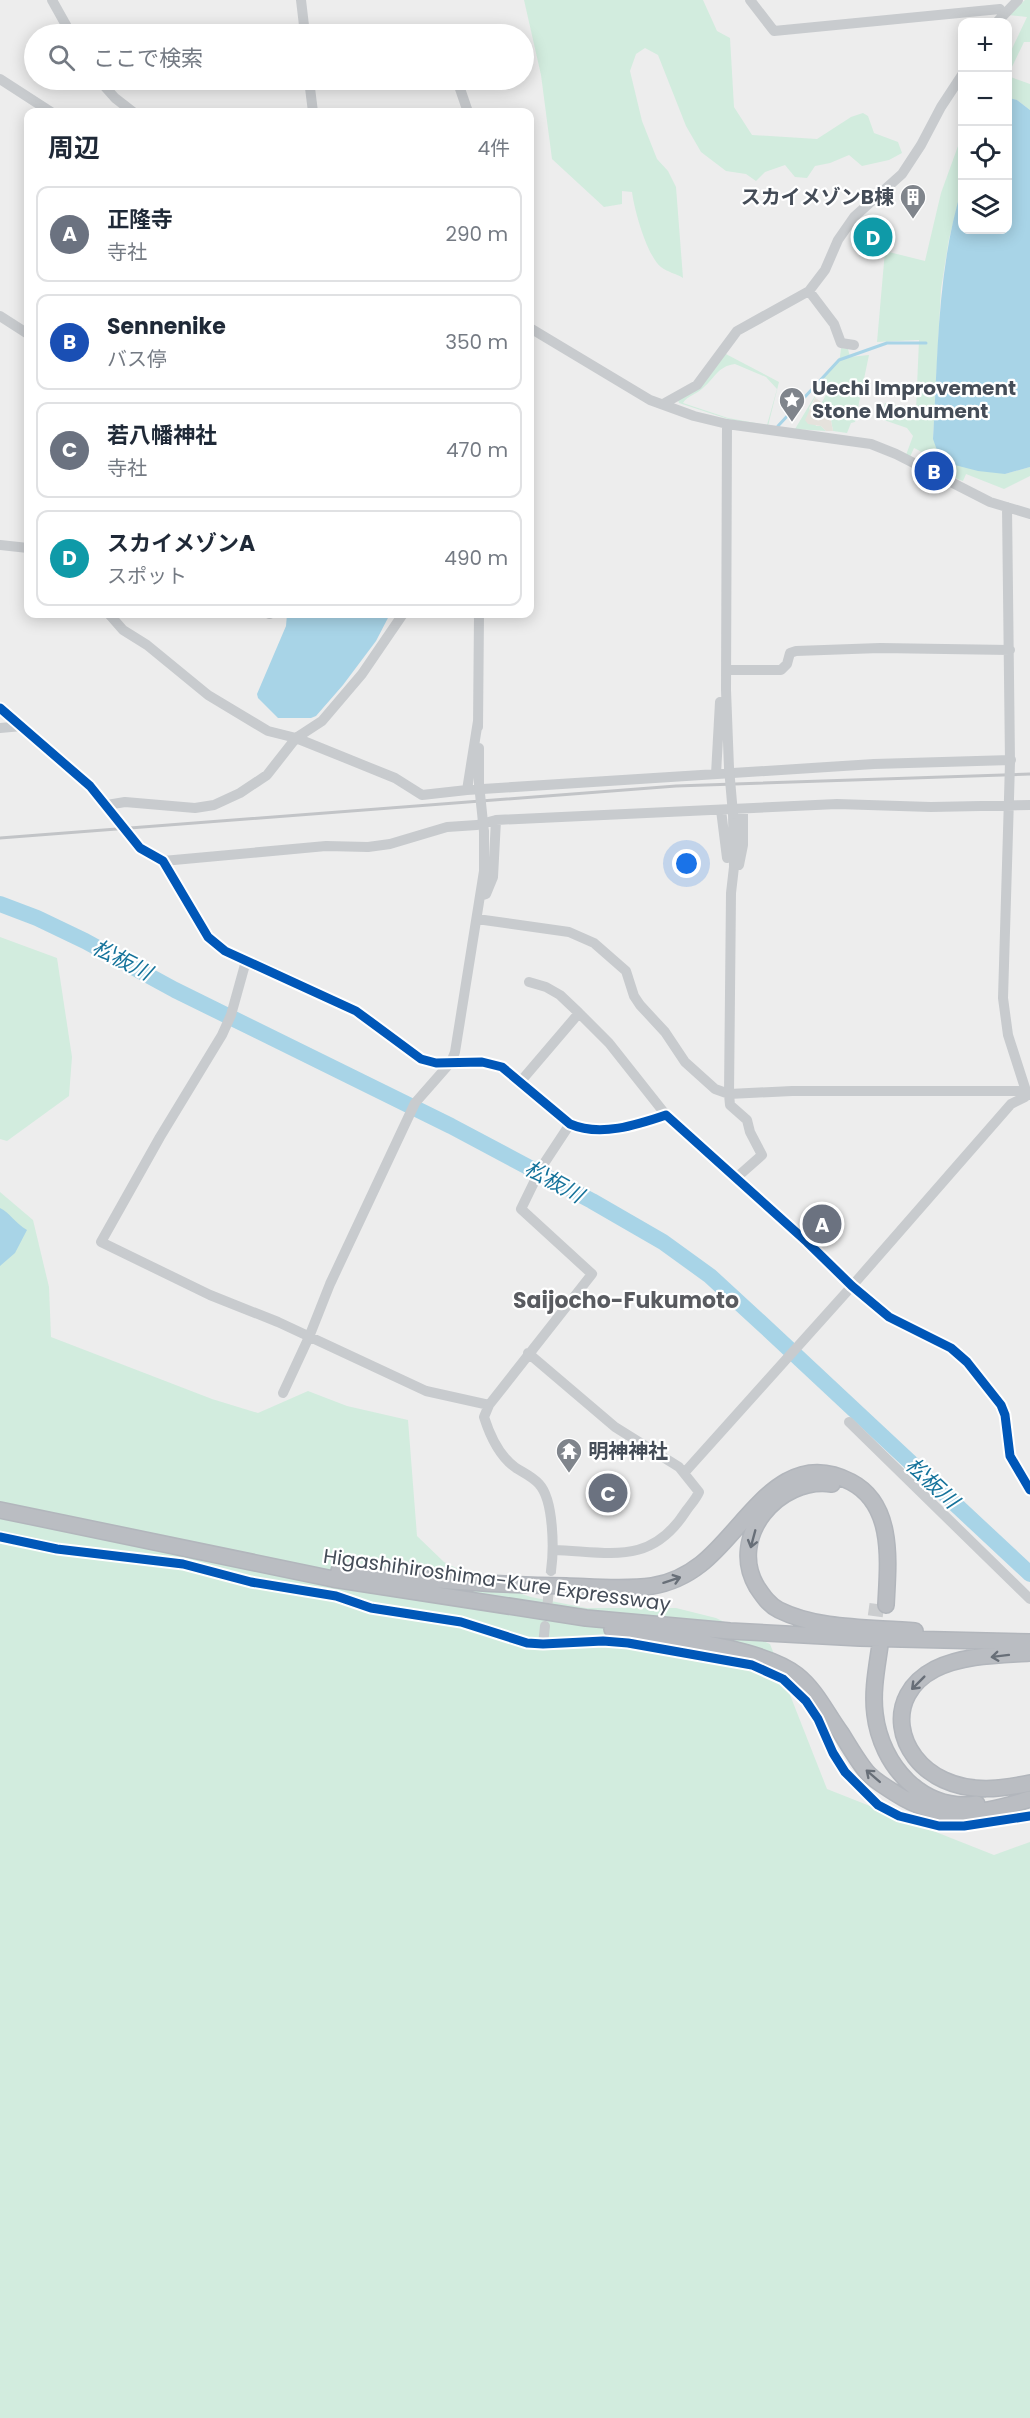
<!DOCTYPE html>
<html lang="ja">
<meta charset="utf-8">
<style>
:root{--surface:#fff;--page:#f6f6f7;--text:#1f2937;--muted:#747a83;--line:#e0e1e3;--accent:#80858c}
body{margin:0;font-family:Poppins,"Noto Sans JP",sans-serif;background:var(--page);color:var(--text)}
.controls{position:absolute;right:18px;top:18px;display:grid;overflow:hidden;border-radius:12px;box-shadow:0 3px 15px #0003}
.controls button{width:54px;height:54px;display:grid;place-items:center;padding:0;border:0;border-bottom:2px solid var(--line);background:var(--surface);color:var(--text);font:30px sans-serif}
.you{position:absolute;left:687px;top:864px;width:21px;height:21px;margin:-15px;border:4px solid #fff;border-radius:50%;background:#1a73e8;box-shadow:0 0 0 9px #1a73e833}
.badge{display:grid;place-items:center;width:39px;height:39px;border-radius:50%;background:var(--accent);color:#fff;font-size:20px;font-weight:700}
.pin{position:absolute;translate:-50% -50%;border:3px solid #fff;box-shadow:0 2px 6px #0006}
.list{margin:0;padding:0;list-style:none}
h2{display:flex;justify-content:space-between;align-items:center;height:78px;margin:0;padding:0 24px;font-size:26px}
h2 small{font-size:20px;font-weight:400;color:var(--muted)}
.list li{display:grid;grid-template-columns:39px 1fr auto;gap:18px;align-items:center;box-sizing:border-box;height:96px;margin:0 12px 12px;padding:0 12px;border:2px solid var(--line);border-radius:12px}
.list b{display:block;font-size:22px;white-space:nowrap}
.list p{margin:0;font-size:20px;white-space:nowrap;color:var(--muted)}
.list em{font-size:20px;font-style:normal;color:var(--muted)}
.icon{flex:none;width:33px;height:33px;fill:none;stroke:currentColor;stroke-width:2;stroke-linecap:round;stroke-linejoin:round}
.map{position:relative;flex:none;width:1030px;height:2418px;overflow:hidden}
.search{position:absolute;background:var(--surface);box-shadow:0 3px 15px #0003;left:24px;top:24px;width:510px;height:66px;display:flex;align-items:center;gap:15px;box-sizing:border-box;padding:0 21px;border-radius:33px;color:var(--muted);font-size:22px}
.panel{position:absolute;background:var(--surface);box-shadow:0 3px 15px #0003;left:24px;top:108px;width:510px;height:510px;border-radius:12px}
.map>svg:first-child{display:block}
.green{fill:#d2ecde;fill-rule:evenodd}
.sand{fill:#e5e2dc}
.water{fill:#a8d4e7}
.lines{fill:none;stroke-linecap:round;stroke-linejoin:round}
.stream{stroke:#a8d4e7;stroke-width:3}
.river{stroke:#a8d4e7;stroke-width:16}
.minor-tunnel{stroke:#cbcdcf;stroke-width:10;stroke-dasharray:10 5;stroke-linecap:butt}
.highway-tunnel{stroke:#cbcdcf;stroke-width:15;stroke-dasharray:15 8;stroke-linecap:butt}
.highway-casing{stroke:#b2b6bc;stroke-width:18}
.minor{stroke:#c8cbce;stroke-width:10}
.highway{stroke:#babdc2;stroke-width:15}
.rail{stroke:#c2c4c7;stroke-width:3}
.minor-bridge{stroke:#c8cbce;stroke-width:10}
.cycleway-casing{stroke:#fff;stroke-width:13}
.cycleway{stroke:#0057b8;stroke-width:9}
.oneway{stroke:#686f78}
.labels{text-anchor:middle;stroke-width:4.5;stroke-linejoin:round;paint-order:stroke}
.poi-label{font-size:20px;font-weight:bold;fill:#454d58;stroke:#fff;text-anchor:start}
.street-label{font-size:20px;fill:#454d58;stroke:#fff}
.water-label{font-size:21px;font-style:italic;fill:#15739b;stroke:#fff}
.quarter-label{font-size:22px;font-weight:bold;fill:#595b60;stroke:#fff}
</style>
<div class="map">
<svg width="1030" height="2418" viewBox="0 0 1030 2418">
<rect width="100%" height="100%" fill="#ededed"/>
<!-- green -->
<path class="green" d="M524 0H703L717 31 730 38 734 107 752 135 817 139 851 117 863 113 868 116 874 133 898 142 902 153 889 160 862 166 849 155 830 163 815 166 807 178 795 177 785 165 765 172 756 181 746 174 726 171 701 152 686 126 658 55 645 48 636 54 630 71 642 121 657 159 668 171 676 187 683 278C677 274 667 272 661 267 647 256 634 209 632 192L622 191V204L604 207 552 159 541 75Z
M1025 0H1030V42H1024L1008 75V57L1027 17 1008 15Z
M1008 76 1030 84V110L1017 100 1008 99Z
M962 135V188L949 239 941 289 933 439 1005 474 1030 467V476L1004 489 966 474 963 481 957 479 942 464 943 474C927 465 929 454 914 448L910 457 906 455 913 436 907 428 881 419 885 403 916 410 919 340 877 342 885 251 925 261 941 193Z
M841 348 848 349 850 357 869 355 855 422 851 423 847 433 833 431 829 409 822 402 831 386 824 382 809 408 816 426H821L826 431 795 429 816 394 811 390 840 357Z
M724 353 779 382 768 426 728 419 679 403 678 400ZM735 364 766 377 777 389 767 425 728 418 683 403C687 396 697 394 703 388 715 378 718 366 735 364Z
M0 937 57 958 72 1057 69 1096 7 1141 0 1139Z
M0 1192 33 1220 49 1287 51 1337 212 1399 258 1413 308 1391 347 1406 408 1420 417 1536 444 1562 482 1581 531 1597 586 1608H676L716 1618 770 1644 827 1789 994 1855 1030 1842V2418H0Z"/>
<!-- sand -->
<path class="sand" d="M815 398C830 406 830 415 833 431H826L821 426 808 424 805 420Z"/>
<!-- water -->
<path class="water" d="M1009 98 1017 100 1030 110V467L1005 474 978 471 947 463 938 453 933 439C938 355 937 269 962 188V230H1008V99Z
M287 614H390L376 641 343 685 316 716 311 718H278L258 698 257 694 286 626Z
M0 1208C10 1213 15 1223 27 1230L15 1253 0 1266Z"/>
<g class="lines">
<!-- stream -->
<path class="stream" d="M778 426 839 360 887 343H926"/>
<!-- river -->
<path class="river" d="M0 904 37 918 85 941 175 990 451 1126 592 1201 663 1242 710 1276 759 1321 1030 1574"/>
<!-- minor-tunnel -->
<path class="minor-tunnel" d="M546 1618 551 1571"/>
<!-- highway-tunnel -->
<path class="highway-tunnel" d="M872 1639 877 1604"/>
<!-- highway casing -->
<g class="highway-casing">
<path id="highway" d="M832 1484C779 1476 727 1537 757 1587 763 1596 769 1605 779 1610 819 1630 871 1627 915 1631
M0 1510 333 1579 586 1618 730 1631 860 1638 1030 1642
M339 1571C415 1579 490 1585 566 1586 594 1587 624 1590 652 1586 671 1583 687 1575 701 1564 746 1529 781 1445 851 1482 895 1505 888 1563 886 1605
M612 1629C660 1637 760 1646 797 1675 816 1690 827 1714 841 1733 849 1746 857 1760 866 1771 873 1780 886 1787 895 1793 941 1823 980 1815 1030 1799
M880 1645C877 1667 872 1691 875 1714 881 1765 922 1812 977 1804
M1030 1653C999 1655 963 1655 935 1669 883 1696 896 1758 944 1780 972 1793 1001 1789 1030 1783"/>
</g>
<!-- minor -->
<path class="minor" d="M52 0 71 34
M301 0 305 34
M750 0 774 31 1000 9
M997 22 1018 0
M0 79 51 112
M99 80 115 98 133 112
M309 80 313 112
M457 80 468 112
M809 291 834 324 841 343 854 345
M0 316 28 334
M530 328 650 400 694 416 727 424 871 444 896 454 990 502 1030 514
M663 404 697 385 737 331 809 291 825 270 838 240 854 217 902 174 921 145 941 107 962 75
M727 424 726 690 729 768
M1007 507 1010 762
M0 545 28 548
M109 614 123 630 147 645 208 695 268 731 296 738 395 778 422 795 467 790 478 721
M269 614H270
M727 670H781L787 664 790 653 796 651 880 648 1010 650
M0 708 90 786 140 848 163 861 208 937 225 951 356 1011 421 1059 436 1063 482 1062 502 1067 570 1124C600 1137 637 1125 666 1115L807 1242 852 1286 889 1317 951 1348 967 1362 1001 1405 1005 1415 1010 1456 1030 1490
M478 727 479 614
M0 728 22 726
M479 748V784
M716 774 720 702
M467 790 874 764 1011 760
M1009 798 1003 998 1008 1035 1026 1091 1030 1095
M107 805 125 802 195 808 214 805 240 793 267 775 296 738 322 721 362 674 403 614
M721 810 727 858
M733 814 734 867 731 893 729 1094 730 1105 747 1120 750 1132 762 1155 736 1178
M163 861 326 846 368 847 390 844 447 827 477 825 496 820 837 804 931 807 1030 805
M739 865 743 845V809
M480 896 486 894 493 877 496 820
M477 919 569 932 594 943 626 971 634 996 640 1005 665 1032 685 1062 715 1089 729 1094 792 1091H1026
M246 961 231 1015 222 1035 160 1137 101 1242 210 1295 278 1322 426 1391 489 1405 592 1274 521 1209 541 1168 570 1124
M529 982 546 987 560 995 579 1013 609 1043 666 1115
M521 1081 579 1013
M528 1353 615 1427 679 1467 699 1492C696 1499 691 1504 686 1511 651 1566 610 1552 554 1550
M283 1393 309 1337 330 1284 415 1103 451 1062 455 1052 484 871V832
M489 1405 484 1417C490 1436 500 1457 516 1468 524 1473 533 1477 539 1484 554 1500 554 1550 551 1571
M849 1422 1030 1599
M685 1472 852 1286 1011 1104 1025 1097 1026 1091
M0 1537 57 1549 183 1564 251 1582 336 1596 371 1608 461 1622 527 1643 543 1644 603 1641 628 1643 752 1665 783 1679 806 1701 818 1719 833 1753 845 1772 878 1805 899 1816 939 1826H964L1030 1816
M543 1644 545 1626"/>
<!-- highway -->
<use href="#highway" class="highway"/>
<!-- rail -->
<path class="rail" d="M0 838 676 786 1030 774"/>
<!-- minor-bridge -->
<path class="minor-bridge" d="M729 768 733 814
M479 784 484 832
M1009 798 1010 762"/>
<!-- cycleway casing -->
<g class="cycleway-casing">
<path id="cycleway" d="M0 708 90 786 140 848 163 861 208 937 225 951 356 1011 421 1059 436 1063 482 1062 502 1067 570 1124C600 1137 637 1125 666 1115L807 1242 852 1286 889 1317 951 1348 967 1362 1001 1405 1005 1415 1010 1456 1030 1490
M0 1537 57 1549 183 1564 251 1582 336 1596 371 1608 461 1622 527 1643 543 1644 603 1641 628 1643 752 1665 783 1679 806 1701 818 1719 833 1753 845 1772 878 1805 899 1816 939 1826H964L1030 1816"/>
</g>
<!-- cycleway -->
<use href="#cycleway" class="cycleway"/>
</g>
<!-- one-way arrows -->
<defs><path id="oneway-shaft" d="M-6 0H5M1.5-3L5.5 0L1.5 3" fill="none" stroke-width="1.6" stroke-linecap="round" stroke-linejoin="round" transform="scale(1.5)"/></defs>
<g class="oneway">
<use href="#oneway-shaft" transform="translate(753 1539) rotate(105)"/>
<use href="#oneway-shaft" transform="translate(672 1580) rotate(-18)"/>
<use href="#oneway-shaft" transform="translate(1000 1656) rotate(173)"/>
<use href="#oneway-shaft" transform="translate(918 1683) rotate(135)"/>
<use href="#oneway-shaft" transform="translate(873 1776) rotate(-139)"/>
</g>
<!-- icons -->
<defs>
<g id="building-pin" transform="scale(1.35)"><path d="M0 17L-7.5 6A9.5 9.5 0 1 1 7.5 6Z" fill="#80858c" stroke="#fff"/><path d="M-4-6H4V6H1V3H-1V6H-4ZM-2.5-4.3h1.7v1.8h-1.7ZM.8-4.3h1.7v1.8H.8ZM-2.5-1h1.7V.8h-1.7ZM.8-1h1.7V.8H.8Z" fill="#fff"/></g>
<g id="sight-pin" transform="scale(1.35)"><path d="M0 17L-7.5 6A9.5 9.5 0 1 1 7.5 6Z" fill="#80858c" stroke="#fff"/><path d="M0-6L1.8-2.2L6-1.7L2.9 1.2L3.7 5.4L0 3.3L-3.7 5.4L-2.9 1.2L-6-1.7L-1.8-2.2Z" fill="#fff"/></g>
<g id="temple-pin" transform="scale(1.35)"><path d="M0 17L-7.5 6A9.5 9.5 0 1 1 7.5 6Z" fill="#80858c" stroke="#fff"/><path d="M0-6L5-2H3V0L6.5 2.5H4V6H1.5V3h-3V6H-4V2.5H-6.5L-3 0V-2H-5Z" fill="#fff"/></g>
</defs>
<g fill-rule="evenodd">
<use href="#building-pin" x="913" y="197"/>
<use href="#sight-pin" x="792" y="400"/>
<use href="#temple-pin" x="569" y="1451"/>
</g>
<g class="labels">
<!-- poi labels -->
<g class="poi-label">
<text x="894" y="204" text-anchor="end">スカイメゾンB棟</text>
<text x="812" y="395">Uechi Improvement<tspan x="812" dy="23">Stone Monument</tspan></text>
<text x="588" y="1458">明神神社</text>
</g>
<!-- street labels -->
<g class="street-label">
<text transform="translate(497 1580) rotate(8)" y="7">Higashihiroshima-Kure Expressway</text>
</g>
<!-- water labels -->
<g class="water-label">
<text transform="translate(122 960) rotate(27)" y="7">松板川</text>
<text transform="translate(554 1182) rotate(29)" y="7">松板川</text>
<text transform="translate(932 1483) rotate(43)" y="7">松板川</text>
</g>
<!-- quarter labels -->
<g class="quarter-label">
<text x="626" y="1308">Saijocho-Fukumoto</text>
</g>
</g>
</svg>
<div class="controls">
<button>+</button>
<button>−</button>
<button><svg class="icon" aria-label="locate" viewBox="0 0 24 24"><circle cx="12" cy="12" r="6"/><path d="M12 2v4M12 18v4M2 12h4M18 12h4"/></svg></button>
<button><svg class="icon" aria-label="layers" viewBox="0 0 24 24"><path d="M12 4l9 5-9 5-9-5zM3 14l9 5 9-5"/></svg></button>
</div>
<div class="you"></div>
<div class="pin badge" style="left:822px;top:1224px;background:#6b7280">A</div>
<div class="pin badge" style="left:934px;top:471px;background:#1a4fb4">B</div>
<div class="pin badge" style="left:608px;top:1493px;background:#6b7280">C</div>
<div class="pin badge" style="left:873px;top:237px;background:#0f9aa8">D</div>
<div class="search"><svg class="icon" aria-label="search" viewBox="0 0 24 24"><circle cx="10" cy="10" r="6"/><path d="M15 15l6 6"/></svg>ここで検索</div>
<section class="panel">
<h2>周辺<small>4件</small></h2>
<ul class="list">
<li><span class="badge" style="background:#6b7280">A</span><div><b>正隆寺</b><p>寺社</p></div><em>290 m</em></li>
<li><span class="badge" style="background:#1a4fb4">B</span><div><b>Sennenike</b><p>バス停</p></div><em>350 m</em></li>
<li><span class="badge" style="background:#6b7280">C</span><div><b>若八幡神社</b><p>寺社</p></div><em>470 m</em></li>
<li><span class="badge" style="background:#0f9aa8">D</span><div><b>スカイメゾンA</b><p>スポット</p></div><em>490 m</em></li>
</ul>
</section>
</div>
